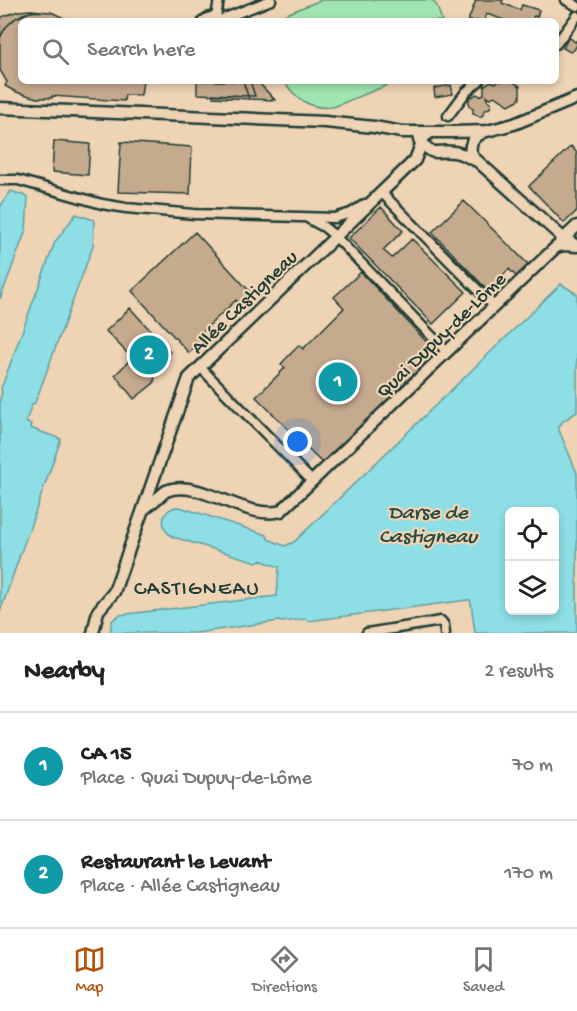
<!DOCTYPE html>
<meta charset="utf-8">
<style>
:root{--surface:#fff;--page:#f6f6f6;--text:#222;--muted:#767676;--line:#e0e0e0;--accent:#b45309}
body{margin:0;font-family:"Gochi Hand",sans-serif;background:var(--page);color:var(--text)}
.controls{position:absolute;right:18px;bottom:18px;display:grid;overflow:hidden;border-radius:9px;box-shadow:0 3px 9px #0003}
.controls button{width:54px;height:54px;display:grid;place-items:center;padding:0;border:0;border-bottom:2px solid var(--line);background:var(--surface);color:var(--text);font:30px sans-serif}
.you{position:absolute;left:298px;top:442px;width:21px;height:21px;margin:-15px;border:4px solid #fff;border-radius:50%;background:#1a73e8;box-shadow:0 0 0 9px #1a73e833}
.badge{display:grid;place-items:center;width:39px;height:39px;border-radius:50%;background:var(--accent);color:#fff;font-size:20px;font-weight:700}
.pin{position:absolute;translate:-50% -50%;border:3px solid #fff;box-shadow:0 2px 6px #0006}
.list{margin:0;padding:0;list-style:none}
h2{display:flex;justify-content:space-between;align-items:center;height:78px;margin:0;padding:0 24px;font-size:26px}
h2 small{font-size:20px;font-weight:400;color:var(--muted)}
.list li{display:grid;grid-template-columns:39px 1fr auto;gap:18px;align-items:center;box-sizing:border-box;height:108px;padding:0 24px;border-top:2px solid var(--line)}
.list b{display:block;font-size:22px;white-space:nowrap}
.list p{margin:0;font-size:20px;white-space:nowrap;color:var(--muted)}
.list em{font-size:20px;font-style:normal;color:var(--muted)}
.icon{flex:none;width:33px;height:33px;fill:none;stroke:currentColor;stroke-width:2;stroke-linecap:round;stroke-linejoin:round}
.map{position:relative;flex:none;width:577px;height:633px;overflow:hidden}
.search{position:absolute;background:var(--surface);box-shadow:0 3px 9px #0003;left:18px;right:18px;top:18px;height:66px;display:flex;align-items:center;gap:15px;box-sizing:border-box;padding:0 21px;border-radius:9px;color:var(--muted);font-size:22px}
.sheet{height:294px;background:var(--surface)}
nav{display:flex;justify-content:space-around;align-items:center;box-sizing:border-box;height:84px;border-top:2px solid var(--line);background:var(--surface);font-size:16px;color:var(--muted)}
nav a{display:grid;justify-items:center;gap:3px}
nav .on{color:var(--accent)}
.map>svg:first-child{display:block}
.green{fill:#a0e5b1;stroke:#609172;stroke-width:1.5}
.water{fill:#8ddfe5;stroke:#619e9e;stroke-width:1.5;fill-rule:evenodd}
.building{fill:#c6aa8e;stroke:#1f3d34;stroke-width:1.5}
.lines{fill:none;stroke-linecap:round;stroke-linejoin:round}
.minor-casing{stroke:#1f3d34;stroke-width:13}
.tertiary-casing{stroke:#1f3d34;stroke-width:15}
.minor{stroke:#eed3b5;stroke-width:8}
.tertiary{stroke:#eed3b5;stroke-width:10}
.labels{text-anchor:middle;stroke-width:4.5;stroke-linejoin:round;paint-order:stroke}
.street-label{font-size:20px;fill:#1f3d34;stroke:#eed3b5}
.water-label{font-size:21px;font-style:italic;fill:#2a4d46;stroke:#eed3b5}
.neighbourhood-label{font-size:21px;letter-spacing:1.5px;fill:#1f3d34;stroke:#eed3b5}
</style>
<div class="map">
<svg width="577" height="633" viewBox="0 0 577 633">
<rect width="100%" height="100%" fill="#eed3b5"/>
<filter id="ink" filterUnits="userSpaceOnUse"><feTurbulence type="fractalNoise" baseFrequency=".0167" numOctaves="2"/><feDisplacementMap in="SourceGraphic" scale="12" xChannelSelector="R" yChannelSelector="G"/><feConvolveMatrix kernelMatrix="1 2 1 2 8 2 1 2 1" color-interpolation-filters="sRGB"/></filter>
<g filter="url(#ink)">
<!-- green -->
<path class="green" d="M321 0H432L437 6 442 21H269Z
M284 81H398L333 107C311 110 296 100 284 81Z"/>
<!-- water -->
<path class="water" d="M11 191 28 197 26 230 0 299V207Z
M76 214 94 220 93 246 35 403 32 404 26 421 27 423 31 424 30 428 61 439 0 612V399L2 392 1 389 55 242Z
M561 284 577 294V412L563 421 558 428 577 473V633H475L471 603 470 600H468L308 621 306 619 281 622 279 621 196 633H110L112 621 119 615 277 596 279 567 260 560 257 562 173 537C157 528 162 506 180 507L267 535 268 539 285 546 294 542ZM510 512H554V610H510Z"/>
<!-- building -->
<path class="building" d="M476 0H503L502 3 520 10 522 5 539 10 537 17 534 16 532 21H507L487 14 484 21H468Z
M31 10 42 11 30 12 16 18 6 27 0 38V22L2 17 18 11Z
M35 11 51 12 64 18 80 21H21V81H143L141 95H125L124 101 52 96V98H37L16 92 5 86 7 82 0 70V37L6 27 14 19 23 14Z
M569 37 575 42 577 40V45L574 50 570 52 563 48Z
M197 81H243L248 96 197 94Z
M243 81H250L255 96H248Z
M250 81H257L275 100 249 99 248 96H255Z
M491 81 495 83 499 81H512L520 86V99L509 105 495 96 491 98 487 96V100L491 102V107L484 111 483 115 480 117 473 113V109L469 106V98L477 94 480 96 484 94V86Z
M451 85 453 94 435 97 434 88Z
M213 94 248 96 249 99 213 97Z
M54 141 90 144 88 175 52 172Z
M121 142 192 147 190 194 118 192Z
M571 146 577 153V211L564 223 529 186Z
M464 201 529 265 517 277 509 269 499 279 506 287 495 298 432 232Z
M381 207 403 231 383 250 392 258 412 239 466 292 433 324 349 238Z
M195 232 252 294 240 305 236 300 202 332 206 337 189 353 132 291Z
M361 272 437 353 322 463 256 397 285 368 281 364 299 345 303 349 344 308 334 297Z
M130 308 170 352 168 364 155 375 154 383 134 399 115 375 132 358 106 331Z"/>
<g class="lines">
<!-- minor casing -->
<g class="minor-casing">
<path id="minor" d="M566 0 577 6
M216 17 219 0
M220 20 271 0
M203 21C209 16 215 16 221 21
M556 44 577 16
M448 116 466 92 479 81
M0 180H18L102 204 126 208 194 214 335 218 351 213 365 204
M378 195 382 193 494 306
M309 219 324 227 335 236 447 352
M200 367 312 481
M367 633 441 621 444 625 445 633"/>
</g>
<!-- tertiary casing -->
<g class="tertiary-casing">
<path id="tertiary" d="M0 108 325 122 374 127 402 132H453L487 131 514 124 577 98
M484 132C473 137 467 146 473 157L543 220 562 237 574 244
M419 140C436 159 434 149 454 152 462 153 470 158 477 161
M560 242 577 226
M143 510 166 491C199 477 245 521 281 511L556 247 564 245 577 246
M93 633 98 611 114 592 189 378 415 160 424 137 431 132"/>
</g>
<!-- minor -->
<use href="#minor" class="minor"/>
<!-- tertiary -->
<use href="#tertiary" class="tertiary"/>
</g>
</g>
<g class="labels">
<!-- street labels -->
<g class="street-label">
<text transform="translate(243 301) rotate(-44)" y="7">Allée Castigneau</text>
<text transform="translate(440 334) rotate(-44)" y="7">Quai Dupuy-de-Lôme</text>
</g>
<!-- water labels -->
<g class="water-label">
<text x="428" y="518">Darse de<tspan x="428" dy="24">Castigneau</tspan></text>
</g>
<!-- neighbourhood labels -->
<g class="neighbourhood-label">
<text x="197" y="594">CASTIGNEAU</text>
</g>
</g>
</svg>
<div class="controls">
<button><svg class="icon" aria-label="locate" viewBox="0 0 24 24"><circle cx="12" cy="12" r="6"/><path d="M12 2v4M12 18v4M2 12h4M18 12h4"/></svg></button>
<button><svg class="icon" aria-label="layers" viewBox="0 0 24 24"><path d="M12 4l9 5-9 5-9-5zM3 14l9 5 9-5"/></svg></button>
</div>
<div class="you"></div>
<div class="pin badge" style="left:338px;top:382px;background:#0f9aa8">1</div>
<div class="pin badge" style="left:149px;top:355px;background:#0f9aa8">2</div>
<div class="search"><svg class="icon" aria-label="search" viewBox="0 0 24 24"><circle cx="10" cy="10" r="6"/><path d="M15 15l6 6"/></svg>Search here</div>
</div>
<section class="sheet">
<h2>Nearby<small>2 results</small></h2>
<ul class="list">
<li><span class="badge" style="background:#0f9aa8">1</span><div><b>CA 15</b><p>Place · Quai Dupuy-de-Lôme</p></div><em>70 m</em></li>
<li><span class="badge" style="background:#0f9aa8">2</span><div><b>Restaurant le Levant</b><p>Place · Allée Castigneau</p></div><em>170 m</em></li>
</ul>
</section>
<nav>
<a class="on"><svg class="icon" aria-label="map" viewBox="0 0 24 24"><path d="M3 6l6-2 6 2 6-2v14l-6 2-6-2-6 2zM9 4v14M15 6v14"/></svg>Map</a>
<a><svg class="icon" aria-label="directions" viewBox="0 0 24 24"><path d="M12 3l9 9-9 9-9-9zM9 14v-3h6M13 9l2 2-2 2"/></svg>Directions</a>
<a><svg class="icon" aria-label="saved" viewBox="0 0 24 24"><path d="M7 4h10v16l-5-4-5 4z"/></svg>Saved</a>
</nav>
